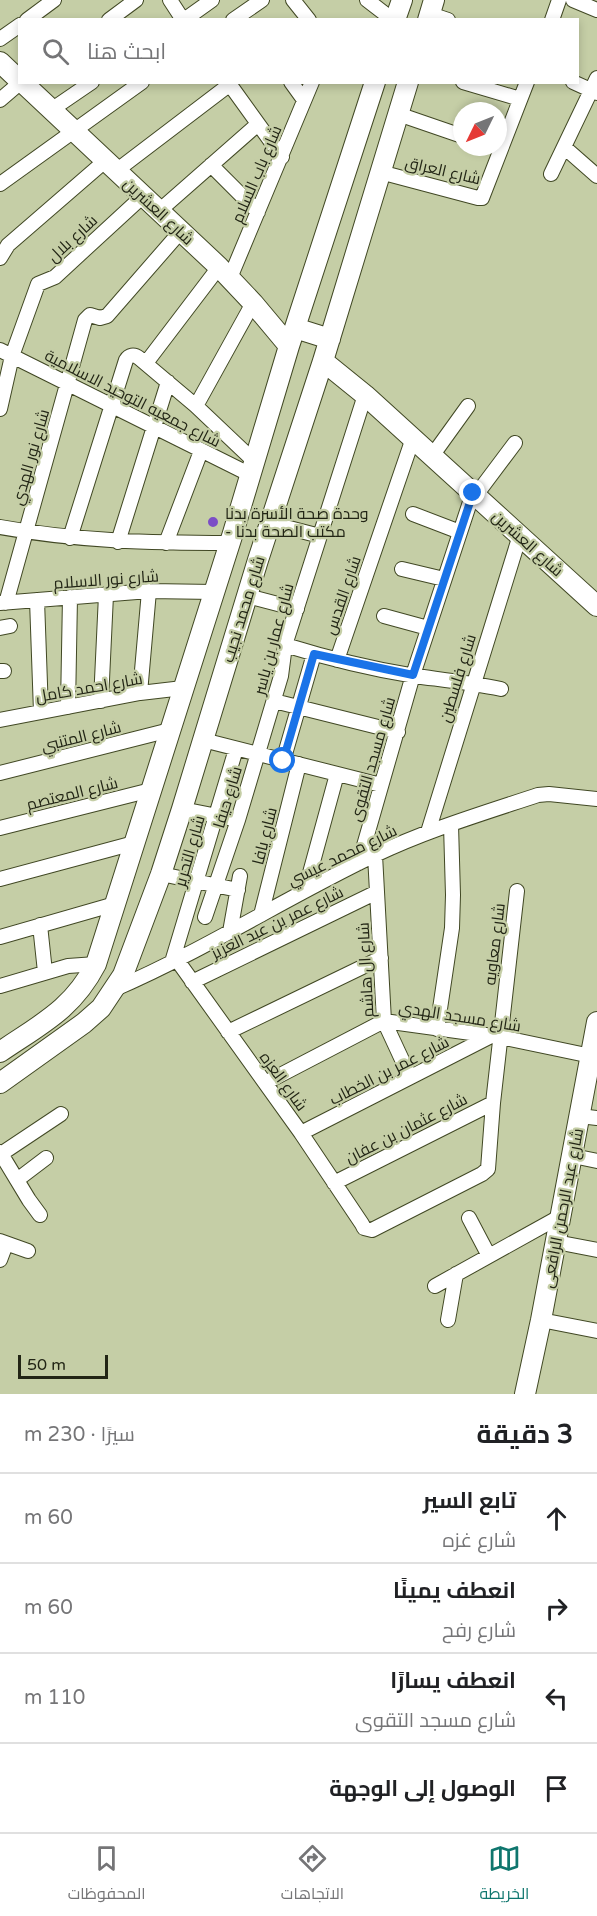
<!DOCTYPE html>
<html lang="ar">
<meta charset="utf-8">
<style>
:root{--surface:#fff;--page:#f6f6f6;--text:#202124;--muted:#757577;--line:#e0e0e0;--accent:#0f766e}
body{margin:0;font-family:"Varela Round",Cairo,sans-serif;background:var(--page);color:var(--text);direction:rtl}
.compass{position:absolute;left:453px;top:102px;width:54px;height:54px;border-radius:50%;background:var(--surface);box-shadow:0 3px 9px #0003;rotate:227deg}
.scale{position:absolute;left:18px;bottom:15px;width:90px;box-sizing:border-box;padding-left:6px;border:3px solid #222515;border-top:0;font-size:16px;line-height:21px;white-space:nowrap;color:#222515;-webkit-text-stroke:4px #c5cea6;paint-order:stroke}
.stop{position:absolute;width:18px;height:18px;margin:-14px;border:4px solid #1a73e8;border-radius:50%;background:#fff}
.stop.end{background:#1a73e8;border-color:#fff;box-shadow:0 2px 6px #0008}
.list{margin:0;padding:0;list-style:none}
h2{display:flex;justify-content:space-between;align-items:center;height:78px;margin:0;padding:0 24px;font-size:26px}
h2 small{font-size:20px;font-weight:400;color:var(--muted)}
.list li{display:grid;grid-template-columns:39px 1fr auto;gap:18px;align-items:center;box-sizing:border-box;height:90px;padding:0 24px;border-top:2px solid var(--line)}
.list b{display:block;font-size:22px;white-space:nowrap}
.list p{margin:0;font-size:20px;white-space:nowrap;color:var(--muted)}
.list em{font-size:20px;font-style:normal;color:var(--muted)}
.icon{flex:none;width:33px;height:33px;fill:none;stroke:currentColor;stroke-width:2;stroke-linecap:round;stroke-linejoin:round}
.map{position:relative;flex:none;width:597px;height:1394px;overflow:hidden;direction:ltr}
.search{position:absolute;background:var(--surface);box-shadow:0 3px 9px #0003;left:18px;right:18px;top:18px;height:66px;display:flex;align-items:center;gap:15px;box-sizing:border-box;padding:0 21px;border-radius:0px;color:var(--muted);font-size:22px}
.sheet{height:438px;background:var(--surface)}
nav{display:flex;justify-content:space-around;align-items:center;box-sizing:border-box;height:84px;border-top:2px solid var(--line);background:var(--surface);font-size:16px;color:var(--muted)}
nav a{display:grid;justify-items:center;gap:3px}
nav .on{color:var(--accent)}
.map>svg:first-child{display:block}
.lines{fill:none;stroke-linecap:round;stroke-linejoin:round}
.street-casing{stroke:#414824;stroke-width:16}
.secondary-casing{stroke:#414824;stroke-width:22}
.street{stroke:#fff;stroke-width:14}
.secondary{stroke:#fff;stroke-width:20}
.route{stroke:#1a73e8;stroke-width:8}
.poi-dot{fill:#7c4ec6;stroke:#c5cea6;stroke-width:2}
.labels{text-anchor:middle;stroke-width:4.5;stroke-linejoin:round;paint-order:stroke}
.street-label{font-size:16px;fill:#222515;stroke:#c5cea6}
.poi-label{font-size:16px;fill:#222515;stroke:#c5cea6;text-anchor:start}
</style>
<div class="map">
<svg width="597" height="1394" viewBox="0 0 597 1394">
<rect width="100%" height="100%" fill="#c5cea6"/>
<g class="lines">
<!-- street casing -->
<g class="street-casing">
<path id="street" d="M170 0 183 20
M293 0 309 20
M367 0 393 20
M573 0 597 10
M430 14 448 20
M27 20 54 0
M109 20 136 0
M184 20 212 0
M233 20 262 0
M552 20 559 0
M0 39 20 25
M228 82 282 157
M291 82 304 100
M463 82 520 99
M573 82 597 93
M0 100 21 82
M51 110 92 82
M398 114 462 136
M564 147 597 176
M211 165 258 212
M116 171 229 85
M380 172 478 198H482L527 82
M551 174 597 78
M0 184 142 82
M159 211 258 124
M0 258 8 245 105 161
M230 278 312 82
M0 350 251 475
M146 363 219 267
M196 406 253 303
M0 409 12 356 38 284 55 277 143 196
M432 456 468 406
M476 495 515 443
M413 514 460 532
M270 523 320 536
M0 527C76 541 152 543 229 543
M70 538 126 360C129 355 134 354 139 358L196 406 255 462
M118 542 168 382
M166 543 201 451
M402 569 444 579
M247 596 297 609
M37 600 41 712
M0 603 149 591 214 592
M6 603 85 320 90 315 100 318 107 316 181 231
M384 616 428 628
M0 628 10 626
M285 645C327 658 371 669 415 676 444 680 472 683 501 689
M337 660 413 438
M0 671H4
M140 693 149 591
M101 701 106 595
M274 701 398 732
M68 707 70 597
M0 720 140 693 183 688
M203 740 381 785
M283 761 314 654
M0 773 170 730
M182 809 238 820
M0 828 151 790
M428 832 520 535
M375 855 384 1021 410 1077
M359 863 413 675 473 493
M161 874 238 890
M0 879 134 843
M305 891 337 774
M261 915 299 764
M205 917 238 820 281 676 285 645 365 395
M40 925 45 972
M230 932 240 876
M0 937 115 904
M177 960 301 1133 362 1224 364 1228 372 1230 482 1174 488 1169 493 1103 517 891
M172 962 236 749
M192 982 377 892
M0 986 68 966 96 964
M115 989C205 950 287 897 375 855 427 830 484 813 538 795L549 794 597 799
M437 1029 452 928 453 895 451 825
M228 1032 381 958
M265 1083 384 1021 500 1037 591 1056
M580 1116 597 1118
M301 1133 491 1036
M0 1152 29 1200 40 1215
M1 1154 61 1114
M573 1156 597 1161
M17 1180 46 1158
M334 1183 493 1103
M469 1218 489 1256
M0 1241 28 1251
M556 1242 597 1250
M0 1260 6 1244
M435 1286 561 1216
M448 1320 456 1274
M541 1320 597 1331"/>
</g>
<!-- secondary casing -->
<g class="secondary-casing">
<path id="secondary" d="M395 20 402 0
M428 20 434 0
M0 62 20 81
M22 82 219 267 253 303 289 346
M295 328 330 339
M323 361 365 395 597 606
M0 1052C41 1024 72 1010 96 964L233 533 289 346 375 82
M0 1083 84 1023 101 1008 123 975 161 874 182 809 258 560 323 361 408 82
M525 1394 541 1320 597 1022"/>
</g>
<!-- street -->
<use href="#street" class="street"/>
<!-- secondary -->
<use href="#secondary" class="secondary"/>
</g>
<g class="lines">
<!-- route -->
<path class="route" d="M283 761 314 654 413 675 473 493"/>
</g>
<!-- markers -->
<circle class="poi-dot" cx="213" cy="522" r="6"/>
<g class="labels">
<!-- street labels -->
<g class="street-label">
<text transform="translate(443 170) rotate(13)" y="6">شارع العراق</text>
<text transform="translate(256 174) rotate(-67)" y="6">شارع باب السلام</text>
<text transform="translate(159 211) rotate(43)" y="6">شارع العشرين</text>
<text transform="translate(72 238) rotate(-43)" y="6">شارع بلال</text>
<text transform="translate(133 398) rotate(27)" y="6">شارع جمعيه التوحيد الاسلامية</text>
<text transform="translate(30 457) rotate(-74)" y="6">شارع نور الهدي</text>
<text transform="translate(528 543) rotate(42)" y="6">شارع العشرين</text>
<text transform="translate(106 579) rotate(-4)" y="6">شارع نور الاسلام</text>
<text transform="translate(342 595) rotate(-71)" y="6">شارع القدس</text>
<text transform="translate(243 609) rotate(-73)" y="6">شارع محمد نجيب</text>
<text transform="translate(273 639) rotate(-75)" y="6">شارع عمار بن ياسر</text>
<text transform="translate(457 678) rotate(-73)" y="6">شارع فلسطين</text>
<text transform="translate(89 687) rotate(-10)" y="6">شارع احمد كامل</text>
<text transform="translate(81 736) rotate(-14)" y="6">شارع المتنبي</text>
<text transform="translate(372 759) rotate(-74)" y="6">شارع مسجد التقوى</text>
<text transform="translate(72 793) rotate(-14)" y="6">شارع المعتصم</text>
<text transform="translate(227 797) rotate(-73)" y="6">شارع حيفا</text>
<text transform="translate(264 836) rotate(-76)" y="6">شارع يافا</text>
<text transform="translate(189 851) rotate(-74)" y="6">شارع التحرير</text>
<text transform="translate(342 855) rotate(-26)" y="6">شارع محمد عيسي</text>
<text transform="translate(277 922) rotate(-26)" y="6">شارع عمر بن عبد العزيز</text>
<text transform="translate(494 944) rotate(-83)" y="6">شارع معاويه</text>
<text transform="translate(365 970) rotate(-93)" y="6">شارع ال هاشم</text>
<text transform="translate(460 1016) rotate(9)" y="6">شارع مسجد الهدي</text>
<text transform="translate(389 1070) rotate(-27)" y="6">شارع عمر بن الخطاب</text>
<text transform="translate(284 1081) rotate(54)" y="6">شارع العزه</text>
<text transform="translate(406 1128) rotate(-27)" y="6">شارع عثمان بن عفان</text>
<text transform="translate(562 1208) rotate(-79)" y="6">شارع عبد الرحمن الرافعى</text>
</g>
<!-- poi labels -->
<g class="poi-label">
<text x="225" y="519">وحدة صحة الأسرة بدنا<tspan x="225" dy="18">- مكتب الصحة بدنا</tspan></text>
</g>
</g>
</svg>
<svg class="compass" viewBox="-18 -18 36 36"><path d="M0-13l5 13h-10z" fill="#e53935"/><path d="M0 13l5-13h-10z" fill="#757577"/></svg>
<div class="scale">50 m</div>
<div class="stop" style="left:283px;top:761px"></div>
<div class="stop end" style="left:473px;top:493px"></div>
<div class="search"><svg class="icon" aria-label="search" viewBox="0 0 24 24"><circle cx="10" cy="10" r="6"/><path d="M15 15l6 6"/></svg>ابحث هنا</div>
</div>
<section class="sheet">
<h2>3 دقيقة<small>سيرًا · 230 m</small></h2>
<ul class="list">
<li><svg class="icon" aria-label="ahead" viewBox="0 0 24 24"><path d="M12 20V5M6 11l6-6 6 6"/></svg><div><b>تابع السير</b><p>شارع غزه</p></div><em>60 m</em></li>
<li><svg class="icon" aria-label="right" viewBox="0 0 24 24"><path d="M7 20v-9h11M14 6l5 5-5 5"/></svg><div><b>انعطف يمينًا</b><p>شارع رفح</p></div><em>60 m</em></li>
<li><svg class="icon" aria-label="left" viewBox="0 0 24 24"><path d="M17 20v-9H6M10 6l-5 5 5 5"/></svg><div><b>انعطف يسارًا</b><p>شارع مسجد التقوى</p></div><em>110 m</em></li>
<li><svg class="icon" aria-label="arrive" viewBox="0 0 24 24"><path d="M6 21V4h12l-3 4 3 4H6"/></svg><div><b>الوصول إلى الوجهة</b></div></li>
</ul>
</section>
<nav>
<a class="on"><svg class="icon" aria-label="map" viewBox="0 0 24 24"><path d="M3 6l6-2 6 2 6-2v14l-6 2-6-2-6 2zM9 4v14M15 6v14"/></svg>الخريطة</a>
<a><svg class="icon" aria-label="directions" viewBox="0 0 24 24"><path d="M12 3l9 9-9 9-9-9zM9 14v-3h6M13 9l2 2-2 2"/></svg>الاتجاهات</a>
<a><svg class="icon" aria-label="saved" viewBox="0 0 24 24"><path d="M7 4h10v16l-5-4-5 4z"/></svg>المحفوظات</a>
</nav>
